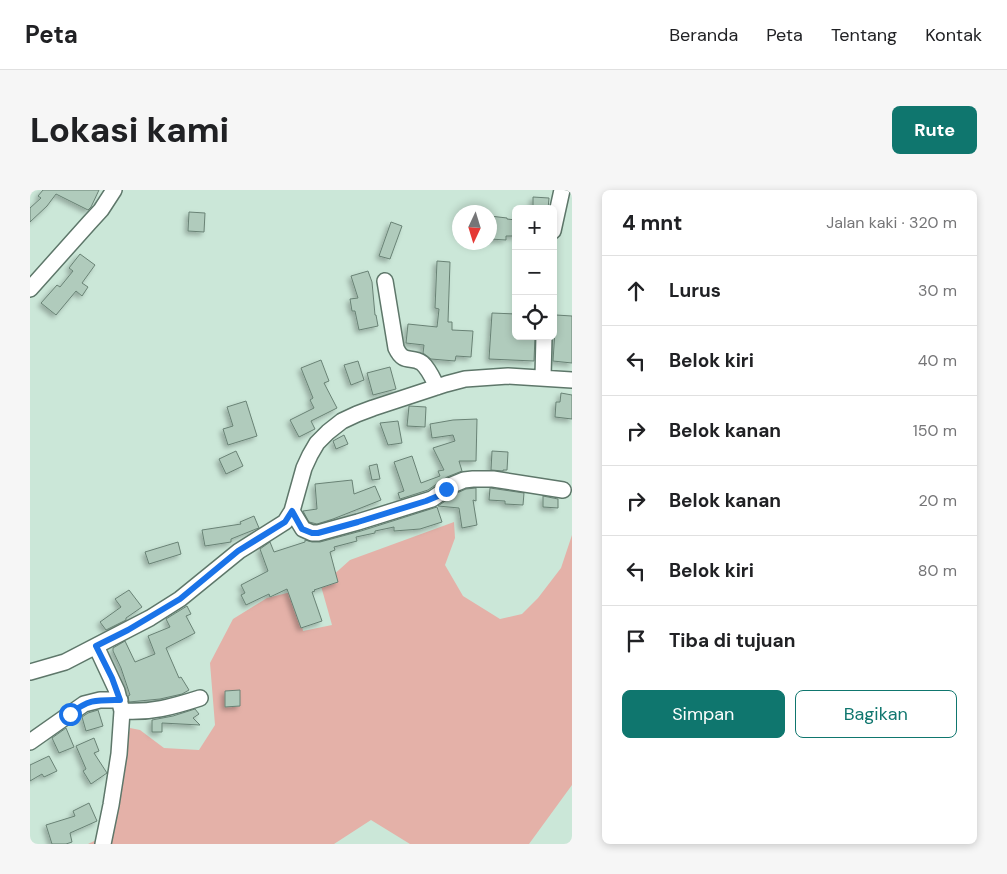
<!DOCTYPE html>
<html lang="id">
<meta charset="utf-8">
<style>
:root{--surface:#fff;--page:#f6f6f6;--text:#202124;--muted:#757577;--line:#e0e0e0;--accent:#0f766e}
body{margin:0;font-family:"DM Sans",sans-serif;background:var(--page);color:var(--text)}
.controls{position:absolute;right:15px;top:15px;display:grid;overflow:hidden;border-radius:8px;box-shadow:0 2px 8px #0003}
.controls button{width:45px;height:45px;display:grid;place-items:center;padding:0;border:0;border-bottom:1px solid var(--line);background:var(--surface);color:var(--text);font:25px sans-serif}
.compass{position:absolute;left:422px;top:15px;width:45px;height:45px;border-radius:50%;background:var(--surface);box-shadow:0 2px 8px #0003;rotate:184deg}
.stop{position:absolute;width:15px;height:15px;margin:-11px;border:4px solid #1a73e8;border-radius:50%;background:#fff}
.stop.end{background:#1a73e8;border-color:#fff;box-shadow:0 1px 5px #0008}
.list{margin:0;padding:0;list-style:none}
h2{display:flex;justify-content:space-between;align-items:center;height:65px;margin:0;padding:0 20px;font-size:21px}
h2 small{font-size:16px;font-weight:400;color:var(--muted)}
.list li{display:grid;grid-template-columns:32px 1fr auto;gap:15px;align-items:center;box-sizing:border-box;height:70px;padding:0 20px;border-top:1px solid var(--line)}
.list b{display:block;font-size:19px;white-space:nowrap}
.list em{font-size:16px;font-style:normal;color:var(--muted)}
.actions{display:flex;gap:10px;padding:15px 20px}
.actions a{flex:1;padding:11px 0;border:1px solid var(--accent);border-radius:8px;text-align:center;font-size:18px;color:var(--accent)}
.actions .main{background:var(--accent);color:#fff}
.icon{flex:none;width:28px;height:28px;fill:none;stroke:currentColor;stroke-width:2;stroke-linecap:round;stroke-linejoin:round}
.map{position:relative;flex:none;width:542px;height:654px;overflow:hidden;border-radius:8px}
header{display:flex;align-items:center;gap:30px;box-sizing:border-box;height:70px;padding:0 25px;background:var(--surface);border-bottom:1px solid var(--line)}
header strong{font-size:24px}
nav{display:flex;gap:28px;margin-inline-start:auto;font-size:18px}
.intro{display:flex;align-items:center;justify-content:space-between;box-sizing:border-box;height:120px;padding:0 30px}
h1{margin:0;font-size:35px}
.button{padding:12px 22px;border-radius:8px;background:var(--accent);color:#fff;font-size:18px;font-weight:700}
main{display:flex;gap:30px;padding:0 30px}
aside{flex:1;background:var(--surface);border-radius:8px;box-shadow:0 2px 8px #0003}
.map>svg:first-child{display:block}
.green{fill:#e4b1a8}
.building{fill:#b0cbbc;stroke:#698275;filter:url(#shadow)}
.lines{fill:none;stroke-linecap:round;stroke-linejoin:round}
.minor-casing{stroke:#5e776a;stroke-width:18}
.minor{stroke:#fff;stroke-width:15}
.route{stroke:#1a73e8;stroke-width:6}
</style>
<header>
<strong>Peta</strong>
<nav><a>Beranda</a><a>Peta</a><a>Tentang</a><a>Kontak</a></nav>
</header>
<div class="intro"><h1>Lokasi kami</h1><a class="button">Rute</a></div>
<main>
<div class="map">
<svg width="542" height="654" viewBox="0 0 542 654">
<defs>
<filter id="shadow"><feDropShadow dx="-3" dy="3" stdDeviation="2.5" flood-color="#0004"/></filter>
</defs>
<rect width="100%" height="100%" fill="#cbe7d8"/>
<!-- green -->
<path class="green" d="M424 332 425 348 415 375 433 406 470 429 492 424 508 408 531 378 542 345V595L499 654H380L341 630 304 654H58L83 642 100 538 110 540 134 558 169 560 185 535 180 473 203 429 237 408 265 401 273 441 302 435 291 396 320 370Z"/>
<!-- building -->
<path class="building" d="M13 0H69L61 17 58 20 26 4 17 16 0 32V18L11 8 8 6Z
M503 7 519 8 518 19H503Z
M159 22 175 23 174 42 158 41Z
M460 26 477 28V29L486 30V46H476V50L460 49Z
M361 32 372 36 360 69 349 66Z
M50 64 65 75 52 93 58 97 52 106 46 101 26 125 11 113 27 95 30 97 43 81 39 78Z
M407 71 420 72 418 132H422V140L443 141 441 167 426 166 425 171 401 169 393 163 394 155 376 153 378 134 407 137 409 119 405 118Z
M338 81 342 92 345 125H346L348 136 329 140 325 121H322L320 109 328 108 321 86Z
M462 123 486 124 485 146H505L504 171 459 169Z
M526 125 542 126V173L523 171Z
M291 170 299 191 294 193 307 218 281 231 285 239 269 247 260 230 284 218 280 210 283 208 271 178Z
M328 171 334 190 321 195 314 175Z
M360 177 366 199 343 205 337 183Z
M531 203 542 205V229L525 227 526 212H530Z
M216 211 227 246 198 255 193 239 203 236 197 217Z
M379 216 396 217 395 237 377 236Z
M447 229 446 271H429L432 281 417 287 398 300 370 309 368 303 374 301 364 272 382 266 391 293 410 286 408 281 414 280 403 258 425 251 423 245 402 248 400 234 423 230Z
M368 231 372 253 358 255 350 233Z
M314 245 318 254 306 259 303 251Z
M206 261 213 276 196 284 189 269Z
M462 261 478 262 477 280H473V281L461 280Z
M347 274 350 289 342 290 339 276Z
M322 290 324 304 345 296 351 310 303 329 287 334 279 332 273 321 287 319 285 294Z
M446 298V311L443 310 447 335 432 338 429 318 408 316 427 303 436 299Z
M460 298 494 303 493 315 475 314V311L459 310Z
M513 306 528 309V318L513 317Z
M407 317 412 332 390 339 364 341V337L345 341V343L326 347 327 351 304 357 305 360 300 362 308 392 284 400 285 401 282 402 292 431 271 438 257 399 240 407 239 404 216 415 211 405 215 403 211 395 238 381 230 359 240 352 244 362 275 352V350L282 352H290L331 341Z
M224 326 229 338 226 339 201 349V352L175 356 172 340 211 334 210 332Z
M148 352 151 364 119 374 115 362Z
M99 400 112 417 96 428V430L76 440 70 432 91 417 85 409Z
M157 416 161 424 156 426 165 443 136 458 149 488 151 487 159 500 152 504 130 509 99 512 98 506 100 505 91 478 83 461V458L95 451 105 472 125 464 118 446 140 437 136 429Z
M210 500V516L195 517V501Z
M165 519 169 524 163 528 170 535 132 533V542H122V530L143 526Z
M68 520 73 536 56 541 52 527 58 523Z
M36 538 44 557 29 563 22 548Z
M64 548 69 561 64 563 77 583 61 594 53 581 56 579 46 556Z
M19 566 27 581 14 587 12 584 0 591V575Z
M59 613 67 631 40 643 42 652 36 654H22L16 635 45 626 43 621Z"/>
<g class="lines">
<!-- minor casing -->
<g class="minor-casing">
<path id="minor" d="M523 41 532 0
M355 91 366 158C374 175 381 165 392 173 399 179 403 189 407 197
M0 99 59 33 71 20 84 0
M513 187 514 146
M262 321 273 339 282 343H288L328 332 402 309 422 295 434 290 443 289H463L533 300
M66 456 87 501 92 521 89 564 81 615 73 654
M0 482 35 472 120 428 150 409 209 361 255 332 262 321 274 278 280 265 287 253 298 242 312 231 327 224 343 218 416 194 435 189 478 186 542 190
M92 521C121 523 142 517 170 508
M0 552 54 514 70 510H90"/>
</g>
<!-- minor -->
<use href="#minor" class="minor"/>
</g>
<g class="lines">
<!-- route -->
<path class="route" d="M40 524C59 509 66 510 90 510L82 488 66 456 98 440 150 409 208 361 255 332 262 321 272 339 282 343H288L328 332 396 311 408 306 416 299"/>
</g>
</svg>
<div class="controls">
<button>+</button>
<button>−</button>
<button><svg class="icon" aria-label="locate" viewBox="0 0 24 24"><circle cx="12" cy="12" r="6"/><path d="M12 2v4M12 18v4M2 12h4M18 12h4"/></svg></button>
</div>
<svg class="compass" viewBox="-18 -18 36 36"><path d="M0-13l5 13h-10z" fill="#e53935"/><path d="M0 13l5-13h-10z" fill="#757577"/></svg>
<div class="stop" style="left:40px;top:524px"></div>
<div class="stop end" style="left:416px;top:299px"></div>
</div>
<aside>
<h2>4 mnt<small>Jalan kaki · 320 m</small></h2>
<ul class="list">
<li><svg class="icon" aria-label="ahead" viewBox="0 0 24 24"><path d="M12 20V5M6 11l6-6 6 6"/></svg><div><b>Lurus</b></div><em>30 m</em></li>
<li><svg class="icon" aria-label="left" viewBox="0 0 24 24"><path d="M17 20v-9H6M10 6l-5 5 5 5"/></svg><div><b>Belok kiri</b></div><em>40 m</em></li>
<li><svg class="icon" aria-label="right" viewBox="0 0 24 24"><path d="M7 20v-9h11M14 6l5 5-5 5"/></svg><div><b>Belok kanan</b></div><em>150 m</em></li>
<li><svg class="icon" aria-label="right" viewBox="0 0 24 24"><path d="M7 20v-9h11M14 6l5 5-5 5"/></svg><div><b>Belok kanan</b></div><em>20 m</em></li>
<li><svg class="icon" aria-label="left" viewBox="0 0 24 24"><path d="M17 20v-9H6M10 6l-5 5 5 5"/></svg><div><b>Belok kiri</b></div><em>80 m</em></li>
<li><svg class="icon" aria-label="arrive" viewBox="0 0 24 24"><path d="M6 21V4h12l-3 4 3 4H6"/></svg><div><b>Tiba di tujuan</b></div></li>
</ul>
<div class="actions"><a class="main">Simpan</a><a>Bagikan</a></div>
</aside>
</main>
